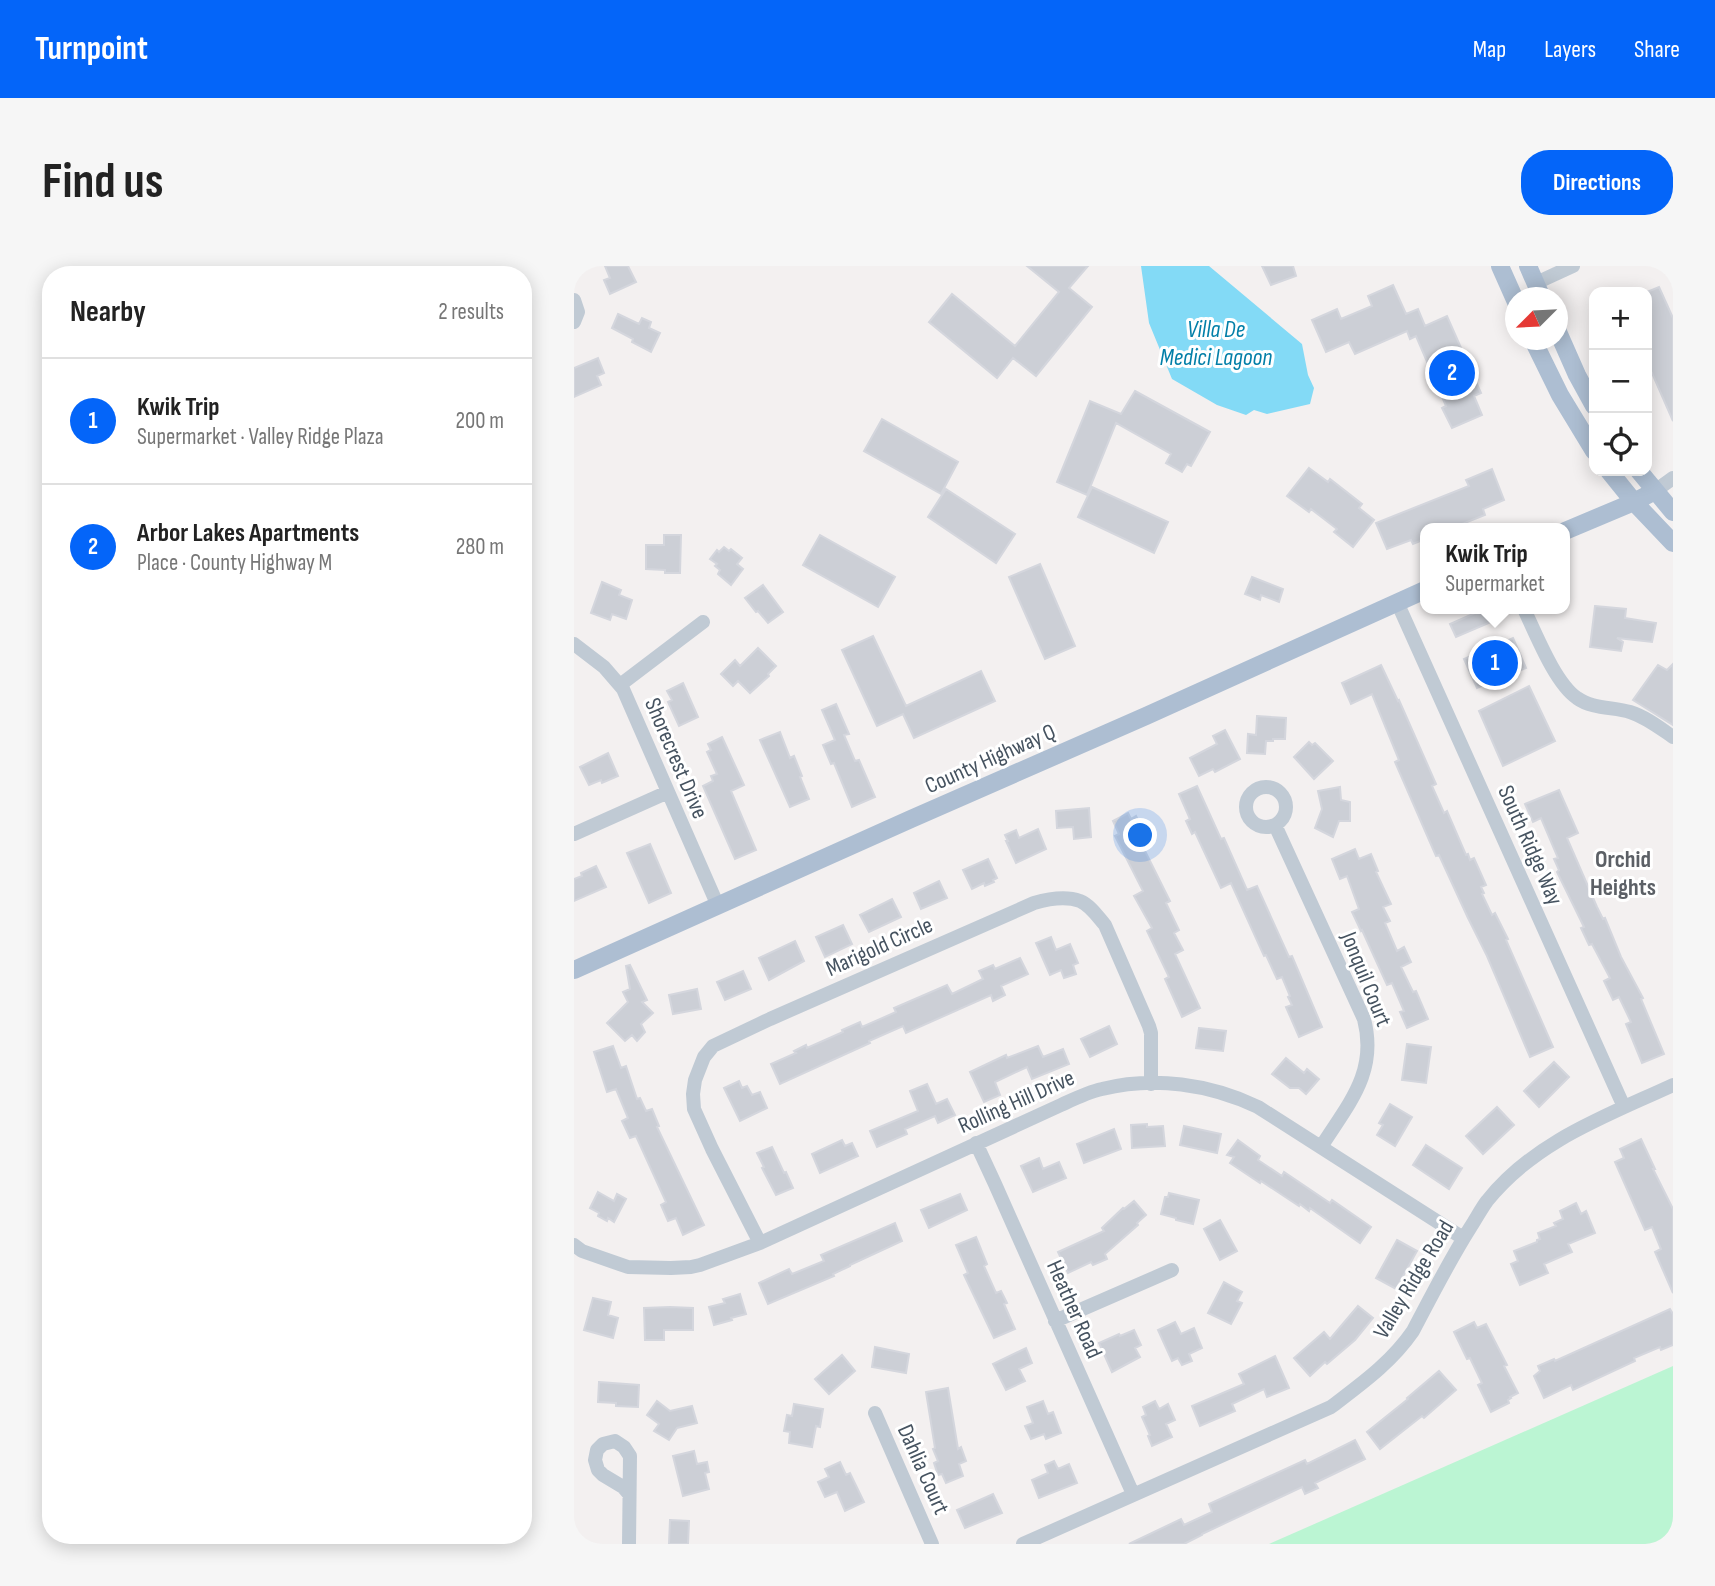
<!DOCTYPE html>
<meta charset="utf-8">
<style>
:root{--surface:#fff;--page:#f6f6f6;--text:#222;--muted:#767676;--line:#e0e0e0;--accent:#0465f9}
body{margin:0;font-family:"Sofia Sans Condensed",sans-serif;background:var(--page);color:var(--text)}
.controls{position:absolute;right:21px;top:21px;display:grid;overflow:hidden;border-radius:14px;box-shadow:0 4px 18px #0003}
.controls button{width:63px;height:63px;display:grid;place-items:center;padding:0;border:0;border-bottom:2px solid var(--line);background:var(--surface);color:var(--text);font:35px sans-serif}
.compass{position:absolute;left:931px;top:21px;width:63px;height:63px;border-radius:50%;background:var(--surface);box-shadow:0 4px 18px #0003;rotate:246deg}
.you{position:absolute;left:567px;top:570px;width:24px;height:24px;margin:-18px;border:5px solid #fff;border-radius:50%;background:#1a73e8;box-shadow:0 0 0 10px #1a73e833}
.badge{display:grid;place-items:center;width:46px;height:46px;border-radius:50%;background:var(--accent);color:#fff;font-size:23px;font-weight:700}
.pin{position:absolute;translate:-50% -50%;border:4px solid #fff;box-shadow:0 2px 7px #0006}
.popup{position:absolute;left:846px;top:257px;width:150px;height:91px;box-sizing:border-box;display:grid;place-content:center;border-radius:14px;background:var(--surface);filter:drop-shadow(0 2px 5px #0005);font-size:23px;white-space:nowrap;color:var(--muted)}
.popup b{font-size:26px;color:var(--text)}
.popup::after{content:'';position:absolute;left:50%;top:100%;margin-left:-14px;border:14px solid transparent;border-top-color:var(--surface)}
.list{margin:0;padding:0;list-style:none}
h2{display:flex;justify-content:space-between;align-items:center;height:91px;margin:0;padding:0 28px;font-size:30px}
h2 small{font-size:23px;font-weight:400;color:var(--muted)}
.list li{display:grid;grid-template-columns:46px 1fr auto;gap:21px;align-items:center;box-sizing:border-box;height:126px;padding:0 28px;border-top:2px solid var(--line)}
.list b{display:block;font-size:26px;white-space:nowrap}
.list p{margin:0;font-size:23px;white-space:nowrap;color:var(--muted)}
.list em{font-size:23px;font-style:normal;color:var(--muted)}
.icon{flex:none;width:38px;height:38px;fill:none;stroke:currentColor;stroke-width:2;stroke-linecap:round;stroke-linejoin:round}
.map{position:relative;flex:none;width:1099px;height:1278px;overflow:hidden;border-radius:28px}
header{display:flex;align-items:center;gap:42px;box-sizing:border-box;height:98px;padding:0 35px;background:var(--accent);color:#fff}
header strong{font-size:33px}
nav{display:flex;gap:38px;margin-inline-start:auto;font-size:24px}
.intro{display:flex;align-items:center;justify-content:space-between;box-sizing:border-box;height:168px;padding:0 42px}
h1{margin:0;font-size:49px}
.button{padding:18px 32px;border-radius:28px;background:var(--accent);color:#fff;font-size:24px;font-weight:700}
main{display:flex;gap:42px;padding:0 42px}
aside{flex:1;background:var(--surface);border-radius:28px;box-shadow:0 4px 18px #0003}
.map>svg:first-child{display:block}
.green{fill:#bbf5d3}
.water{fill:#83daf6}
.building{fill:#cccfd6;stroke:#d4d6dd;stroke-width:2}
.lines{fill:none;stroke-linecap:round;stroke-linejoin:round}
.minor{stroke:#c0cad4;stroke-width:14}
.major{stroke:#adbed2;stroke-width:18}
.labels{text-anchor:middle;stroke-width:6;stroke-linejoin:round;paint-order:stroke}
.street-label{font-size:23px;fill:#465360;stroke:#fff}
.water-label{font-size:24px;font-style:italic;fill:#027fa8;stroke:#fff}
.neighbourhood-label{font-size:24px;font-weight:bold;fill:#5c6066;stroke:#fff}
</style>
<header>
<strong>Turnpoint</strong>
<nav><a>Map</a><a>Layers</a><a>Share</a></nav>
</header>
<div class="intro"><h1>Find us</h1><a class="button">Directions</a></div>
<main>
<aside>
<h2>Nearby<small>2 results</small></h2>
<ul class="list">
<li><span class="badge">1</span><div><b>Kwik Trip</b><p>Supermarket · Valley Ridge Plaza</p></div><em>200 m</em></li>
<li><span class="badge">2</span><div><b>Arbor Lakes Apartments</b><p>Place · County Highway M</p></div><em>280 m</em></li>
</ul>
</aside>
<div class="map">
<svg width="1099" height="1278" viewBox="0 0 1099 1278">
<rect width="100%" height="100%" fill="#f3f0f0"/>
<!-- green -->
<path class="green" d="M1099 1100V1278H695Z"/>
<!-- water -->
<path class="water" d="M567 0H635L728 78 734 109 740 122 736 138 693 148 680 144 672 149 643 139 598 113 575 57Z"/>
<!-- building -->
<path class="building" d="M31 0H54L62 16 36 28 30 14 36 12Z
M453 0H514L495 22 518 41 462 110 439 92 423 112 355 56 378 28 441 80 485 26Z
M688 0H719L722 10 697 19Z
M819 19 832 48 844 43 851 60 873 50 907 127 900 130 908 149 878 162 868 142 872 140 842 70 836 73 833 65 781 88 775 76 752 86 738 54 763 43 767 53 798 40 794 30Z
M1085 21 1099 52V155L1078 107 1073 110V26Z
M44 48 65 58 68 52 77 56 75 62 86 67 77 86 58 76 59 73 38 62Z
M24 92 30 107 23 110 27 119 0 131V102Z
M561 125 636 166 617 200 613 198 608 206 592 197 597 188 542 157 513 229 483 216 516 135 547 148Z
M308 153 384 196 367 228 290 185Z
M735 202 754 216 756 213 788 238 785 242 800 254 779 281 760 266 763 263 737 243 735 246 713 230Z
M918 203 930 234 909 243 911 249 878 262H851V273L839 278 837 274 813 283 802 257 895 220 892 214Z
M518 221 594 256 580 287 504 251Z
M372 223 441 268 422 297 354 251Z
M90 269H107L106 307H91V304L72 303V279H90Z
M246 269 321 311 304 341 229 299Z
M150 281 155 285 157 283 168 292 163 298 169 303 157 319 144 308 146 304 141 300 143 298 136 293 143 284 145 286Z
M466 298 501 380 471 393 435 311Z
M678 311 709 323 705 336 687 329 686 334 671 328Z
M28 316 47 324 45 329 58 334 52 353 38 348 36 354 17 347Z
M189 319 209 346 194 357 184 345 182 346 171 332Z
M1021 340 1052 343 1051 352 1082 357 1078 376 1043 372 1049 376 1047 385 1016 381Z
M910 343H912L917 356 882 371 876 358Z
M299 370 332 440 407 405 421 435 340 472 329 448 303 460 268 384Z
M939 372 952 402 903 422 890 393Z
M184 382 202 400 194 408 195 410 176 427 164 415 159 420 147 408 161 394 166 400Z
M1099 398V459L1059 434 1084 399 1093 404Z
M807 399 824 435 825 434 862 518 858 520 870 547 873 545 892 589 894 588 896 594 900 592 912 619 907 621 910 627 908 628 918 649 921 647 934 673 932 674 979 781 956 791 913 690 894 652 865 589 862 590 821 496 825 494 798 428 777 438 768 417Z
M109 417 124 451 105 460 94 436 98 434 93 425Z
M955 420 981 475 929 500 905 445Z
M262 438 275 468 270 469 281 495 285 494 301 531 278 541 260 497 257 498 249 479 261 474 248 444Z
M683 450 712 452 711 473H699V475H692L691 488 673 487 674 468 682 469Z
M651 464 666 493 641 506 639 503 625 510 616 492 643 478 639 470Z
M206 466 216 492 220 490 228 510 226 511 235 533 216 541 186 474Z
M148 471 170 519 157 525 182 584 161 593 129 520 139 515 137 510 143 508 133 486 137 484 134 478Z
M735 476 738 479 741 477 759 495 740 513 720 491Z
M34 487 44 510 28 517 27 514 15 519 6 501Z
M623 520 647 573 650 572 673 624 683 620 715 691 718 690 748 761 725 771 712 741 718 739 714 731 716 730 708 711 703 713 692 689 690 690 657 617 647 622 621 566 618 568 612 555 616 553 605 528Z
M766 521 767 534 776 536V555H765L759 571 741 562 748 543 744 525Z
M985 524 1004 567 993 572 1023 641 1029 653 1031 652 1047 691 1069 732 1067 733 1090 788 1068 797 1052 758 1057 756 1045 731 1039 734 1030 715 1036 712 1018 678 1015 679 1007 662 1010 661 983 606 985 604 980 593 984 592 967 552 959 556 951 538Z
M515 542 517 571 500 573 499 561 483 562 482 545Z
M554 547 557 553 562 550 573 574 567 577 596 635 592 637 605 664 600 667 609 684 601 688 626 742 608 751 591 713 595 711 573 665 578 662 560 630 569 625 541 570 545 568 539 555Z
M464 563 472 583 442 597 432 575H434L431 569 442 564 445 572Z
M76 578 97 627 75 637 53 587Z
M781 583 785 593 797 588 804 605 802 606 817 638 809 641 816 655 811 657 823 685 830 681 837 696 827 701 839 726 842 725 854 753 833 762 826 746 830 745 818 717 813 719 788 664 787 665 778 646 785 643 773 610 766 613 758 593Z
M414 593 423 612 419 614 420 616 411 620 410 617 398 623 389 604Z
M22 600 32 621 0 635V613L8 610 7 607Z
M365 615 373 632 347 643 340 627Z
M318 633 327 651 295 666 286 649Z
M269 659 278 678 251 691 242 671Z
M477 671 482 684 496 678 504 697 499 699 502 708 490 712 487 704 476 709 462 677Z
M221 675 230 695 195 714 185 692Z
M446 692 454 708 427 720 431 729 419 735 417 729 332 767 329 760 295 775 296 777 206 818 197 798 222 787 220 785 232 779 233 782 269 766 268 764 286 756 288 761 322 746 320 742 373 719 378 728 409 713 405 705 419 699 421 703Z
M56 699 73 734 68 736 79 747 67 758 71 766 63 775 58 769 51 775 33 757 54 736 49 726 56 723 52 700Z
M169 705 177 723 151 734 143 716Z
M123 723 127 743 99 748 95 729Z
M535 760 543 778 516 791 507 773Z
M625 762 652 765 649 785 622 782Z
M833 778 857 781 852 817 828 814Z
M39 780 47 802 52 800 63 833 66 832 72 845 78 843 85 860 83 861 130 959 109 969 102 952 94 955 87 939 92 936 62 870 56 872 48 855 54 852 42 823 33 826 20 786Z
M464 780 469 791 489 783 495 798 458 813 453 801 421 816 426 829 410 836 396 806 432 789 433 792Z
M712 792 730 807 733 803 745 813 732 828 725 822H716L698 808Z
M980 796 995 811 965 841 950 825Z
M165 815 168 822 173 820 178 829 186 826 193 842 166 855 150 822Z
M353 818 362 838 373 833 381 849 364 857 361 850 331 863 333 868 303 881 296 865 344 845 336 825Z
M816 838 838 851 821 880 803 869 809 859 805 857Z
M923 841 940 859 909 888 892 870Z
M573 858V861L589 860 591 880 558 882 557 859Z
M610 860 647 868 643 887 606 879Z
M540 863 547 883 510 897 503 878Z
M1067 873 1081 903H1079L1099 943V1027L1081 986 1087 983 1078 961 1071 964 1041 896 1050 892 1046 883Z
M268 874 271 880 278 877 284 890 246 907 238 888Z
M664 874 686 890 684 894 708 910 710 906 756 937 758 934 797 961 786 977 736 942 735 945 726 938 725 940 687 915 686 917 656 897 660 891 653 889Z
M852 879 888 902 875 923 839 899Z
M198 881 210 907 212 906 219 922 202 929 188 902 190 901 183 887Z
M465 892 469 903 485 896 492 912 459 926 447 900Z
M24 926 40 935 43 928 52 933 40 956 34 952 33 955 24 950 25 947 16 942Z
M595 927 625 934 619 958 602 954V952L587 948 591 931H594Z
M386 928 393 944 355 962 347 944Z
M560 935 572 949 563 957 564 959 531 988 533 993 519 999 517 996 494 1007 484 986 530 965 528 962 549 942 550 943Z
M1002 937 1007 948 1012 945 1021 967 994 978 998 986 970 998 974 1007 946 1019 937 998 944 995 940 985 963 976V974L966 973 964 967 982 960 980 957 989 953 986 945Z
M646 954 663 985 646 994 630 963Z
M321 957 328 975 276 999V1000L259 1008 260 1010 194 1038 185 1017 215 1003 218 1008 250 995 247 989Z
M402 971 413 998 410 1000 422 1027 427 1025 433 1037 430 1038 441 1063 420 1072 390 1009 394 1007 382 979Z
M823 974 843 985 822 1023 802 1012Z
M650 1016 668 1026 663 1035 668 1037 657 1058 634 1047Z
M166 1028 172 1048 157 1052 158 1054 140 1059 135 1041 151 1037 149 1033Z
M19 1032 37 1036 34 1049 44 1052 39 1072 10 1064Z
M784 1040 799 1052 781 1074 753 1098 751 1096 736 1110 720 1092 750 1066 756 1073Z
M96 1041 119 1042V1064H90V1074H71L70 1042Z
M1096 1043 1099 1048V1079L1087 1084 1086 1081 1060 1092 1061 1095 999 1124 997 1119 970 1132 960 1110 966 1105 964 1100 980 1093 981 1095Z
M601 1056 607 1068 620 1062 628 1082 615 1088 618 1095 608 1099 604 1092 598 1095 584 1064Z
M900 1056 903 1062 912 1058 933 1099 930 1100 944 1127 936 1131 937 1132 934 1134 935 1137 917 1146 904 1119 908 1117 896 1092 893 1093 880 1066Z
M560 1064 567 1079 561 1082 566 1091 538 1106 525 1077 545 1068 546 1070Z
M301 1081 335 1088 332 1107 298 1101Z
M452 1082 458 1097 445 1103 451 1115 432 1124 419 1098Z
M268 1089 281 1105 255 1128 241 1113Z
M701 1090 715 1122 693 1131 690 1123 658 1138 661 1145 626 1160 618 1140 670 1118 665 1108Z
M865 1105 882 1124 850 1152 848 1150 806 1183 793 1166 834 1133 833 1132Z
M25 1116 65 1119 64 1141 42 1140V1137L24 1136Z
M374 1122 384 1183 387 1181 392 1195 385 1198 389 1210 372 1217 368 1208 364 1209 360 1197 364 1195 359 1183 361 1182 352 1126Z
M83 1135 96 1145 118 1140 123 1157 103 1162 95 1174 80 1165 85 1158 73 1149Z
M469 1135 474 1148 479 1146 487 1167 472 1173 470 1168 457 1173 451 1160 459 1157 453 1141Z
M581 1135 585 1143 594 1138 601 1154 592 1158 598 1171 578 1180 574 1170 576 1169 568 1151 572 1149 569 1141Z
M220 1138 249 1143 246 1161 242 1160 238 1181 215 1177 216 1166 210 1165 213 1149 218 1150Z
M781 1174 791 1193 741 1217 744 1222 731 1228 728 1221 628 1268V1269L610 1278H555L607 1253 610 1259 638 1246 635 1238 731 1194 733 1198Z
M120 1185 123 1198 133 1196 135 1206 131 1207 135 1223 109 1230 99 1190Z
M480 1195 484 1203 495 1198 503 1217 465 1232 458 1214 474 1207 471 1199Z
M266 1196 272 1209 276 1207 290 1236 271 1245 263 1226 251 1231 244 1216 255 1211 251 1203Z
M419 1228 428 1247 391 1262 383 1244Z
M96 1254 115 1255 114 1278H95Z"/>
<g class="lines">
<!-- minor -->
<path class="minor" d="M962 17 999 0
M0 34 4 46 0 56
M1081 225 1099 212
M823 336 1050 841
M950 343C962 368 981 417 1003 432 1018 443 1040 441 1056 446 1072 451 1086 462 1099 471
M0 378 30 401 49 423 144 640
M46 419 129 356
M672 541a20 20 0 1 1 40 0a20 20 0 1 1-40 0Z
M701 559 790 753C804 807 774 838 747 881
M0 568 94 526
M402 877 421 918 559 1228
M186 977 138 883 120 843 119 828 121 814 130 791 139 780 196 753 460 637C474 633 492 630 506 635 516 639 524 651 531 659L575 760 577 767V818
M0 979 8 985 54 1001 97 1002 117 1001 126 999 186 977 487 839C500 833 514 826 528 823 580 810 636 818 684 841L889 972
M481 1055 598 1004
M301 1147 358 1278
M55 1278 56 1190 50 1181 41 1175 29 1178 23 1184 21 1194 24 1204 29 1209 49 1221 55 1228
M449 1278 757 1141C787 1118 817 1097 839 1065 857 1031 875 995 896 962 902 953 907 943 913 935 961 875 1032 850 1099 819"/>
<!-- major -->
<path class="major" d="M926 0 942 36
M954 0 968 32
M984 66 1003 109 1020 140
M959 74 986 129 1020 185
M1035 205 1060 236 1099 277
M1065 205 1099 246
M991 265 1060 236 1081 225
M0 704 337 553 572 450 851 324"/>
</g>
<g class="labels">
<!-- street labels -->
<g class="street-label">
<text transform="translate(103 492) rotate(67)" y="8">Shorecrest Drive</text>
<text transform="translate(416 492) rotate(-24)" y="8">County Highway Q</text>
<text transform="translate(957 579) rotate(66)" y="8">South Ridge Way</text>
<text transform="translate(305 680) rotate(-24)" y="8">Marigold Circle</text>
<text transform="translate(793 713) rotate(68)" y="8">Jonquil Court</text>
<text transform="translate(442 835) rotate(-24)" y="8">Rolling Hill Drive</text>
<text transform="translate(839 1013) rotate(-59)" y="8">Valley Ridge Road</text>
<text transform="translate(501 1043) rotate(66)" y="8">Heather Road</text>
<text transform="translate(350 1203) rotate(66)" y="8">Dahlia Court</text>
</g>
<!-- water labels -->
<g class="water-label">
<text x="642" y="71">Villa De<tspan x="642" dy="28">Medici Lagoon</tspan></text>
</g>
<!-- neighbourhood labels -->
<g class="neighbourhood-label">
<text x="1049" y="601">Orchid<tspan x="1049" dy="28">Heights</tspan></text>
</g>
</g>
</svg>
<div class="controls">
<button>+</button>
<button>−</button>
<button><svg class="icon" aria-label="locate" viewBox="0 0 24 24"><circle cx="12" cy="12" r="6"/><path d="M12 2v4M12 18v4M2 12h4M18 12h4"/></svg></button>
</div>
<svg class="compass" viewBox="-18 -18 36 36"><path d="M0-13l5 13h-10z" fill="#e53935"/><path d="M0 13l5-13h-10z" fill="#767676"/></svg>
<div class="you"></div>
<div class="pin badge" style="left:921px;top:397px">1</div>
<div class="popup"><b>Kwik Trip</b>Supermarket</div>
<div class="pin badge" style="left:878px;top:107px">2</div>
</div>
</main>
